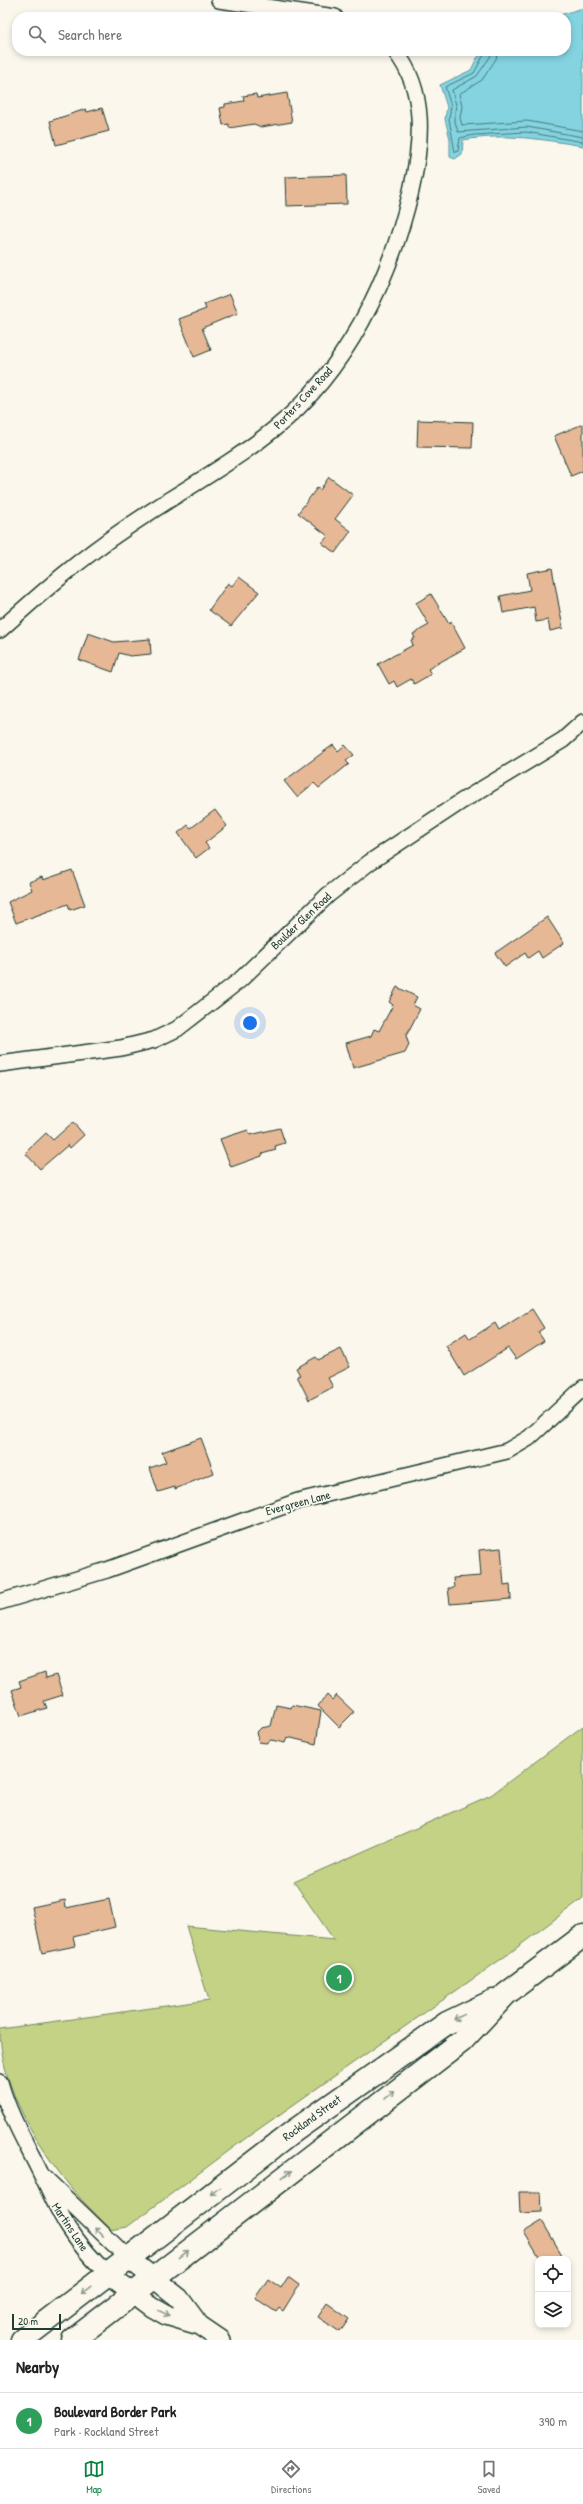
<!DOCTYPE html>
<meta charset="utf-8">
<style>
:root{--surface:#fff;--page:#f6f6f6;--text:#222;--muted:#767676;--line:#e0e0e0;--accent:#0b8043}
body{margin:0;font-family:"Patrick Hand",sans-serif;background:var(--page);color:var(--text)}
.controls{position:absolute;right:12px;bottom:12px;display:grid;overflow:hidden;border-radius:8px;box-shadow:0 2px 6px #0003}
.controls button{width:36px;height:36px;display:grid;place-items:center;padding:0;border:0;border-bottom:1px solid var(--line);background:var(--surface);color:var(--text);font:20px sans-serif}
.scale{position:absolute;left:12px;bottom:10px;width:49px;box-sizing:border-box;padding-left:4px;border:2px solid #1f3d34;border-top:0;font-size:11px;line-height:14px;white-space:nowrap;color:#1f3d34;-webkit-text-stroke:3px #fbf7ec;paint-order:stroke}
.you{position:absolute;left:250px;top:1023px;width:14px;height:14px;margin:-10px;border:3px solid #fff;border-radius:50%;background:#1a73e8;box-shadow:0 0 0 6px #1a73e833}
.badge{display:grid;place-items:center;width:26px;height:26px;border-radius:50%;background:var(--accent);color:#fff;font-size:13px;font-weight:700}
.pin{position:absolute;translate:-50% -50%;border:2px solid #fff;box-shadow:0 1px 4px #0006}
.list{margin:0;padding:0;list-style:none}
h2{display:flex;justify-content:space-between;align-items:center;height:52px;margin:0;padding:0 16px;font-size:17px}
h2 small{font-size:13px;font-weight:400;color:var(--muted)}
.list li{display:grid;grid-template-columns:26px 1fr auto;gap:12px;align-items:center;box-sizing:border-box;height:56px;padding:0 16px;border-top:1px solid var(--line)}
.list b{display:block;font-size:15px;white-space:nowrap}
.list p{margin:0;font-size:13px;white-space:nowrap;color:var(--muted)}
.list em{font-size:13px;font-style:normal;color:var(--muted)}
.icon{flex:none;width:22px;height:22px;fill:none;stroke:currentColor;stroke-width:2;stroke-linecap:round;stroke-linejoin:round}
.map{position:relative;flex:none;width:583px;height:2340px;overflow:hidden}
.search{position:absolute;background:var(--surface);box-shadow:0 2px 6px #0003;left:12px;right:12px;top:12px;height:44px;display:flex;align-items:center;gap:10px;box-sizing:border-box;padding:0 14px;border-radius:16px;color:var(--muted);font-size:15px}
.sheet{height:108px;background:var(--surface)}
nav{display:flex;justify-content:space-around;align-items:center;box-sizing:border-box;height:56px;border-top:1px solid var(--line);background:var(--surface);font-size:11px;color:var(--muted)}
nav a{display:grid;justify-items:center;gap:2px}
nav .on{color:var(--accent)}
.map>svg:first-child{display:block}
.green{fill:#c4d286;stroke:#72885d}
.water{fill:#84d3e1;stroke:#5c979c}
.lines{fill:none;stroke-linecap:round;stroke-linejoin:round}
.shore{stroke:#477979;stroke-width:1}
.building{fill:#e6b896;stroke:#1f3d34}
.minor-casing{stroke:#1f3d34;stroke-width:18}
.tertiary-casing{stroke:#1f3d34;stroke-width:22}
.primary-casing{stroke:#1f3d34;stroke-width:25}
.minor{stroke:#fbf7ec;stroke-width:15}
.tertiary{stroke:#fbf7ec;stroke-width:19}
.primary{stroke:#fbf7ec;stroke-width:22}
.oneway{stroke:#8d9a90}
.labels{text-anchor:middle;stroke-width:3.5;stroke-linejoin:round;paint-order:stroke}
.street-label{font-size:12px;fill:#1f3d34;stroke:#fbf7ec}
</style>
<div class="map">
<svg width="583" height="2340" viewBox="0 0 583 2340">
<rect width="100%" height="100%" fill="#fbf7ec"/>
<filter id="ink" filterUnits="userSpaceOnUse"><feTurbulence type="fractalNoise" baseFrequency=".025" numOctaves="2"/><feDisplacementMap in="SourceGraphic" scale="8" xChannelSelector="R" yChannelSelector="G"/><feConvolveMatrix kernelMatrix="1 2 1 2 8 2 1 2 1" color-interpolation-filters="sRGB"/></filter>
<g filter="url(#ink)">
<!-- green -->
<path class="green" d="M583 1726V1898L507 1955 246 2138 127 2227 111 2230C96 2214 78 2198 65 2180 33 2139 0 2083 0 2029L209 2000 186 1926 334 1940 294 1882 491 1795Z"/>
<!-- water -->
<path class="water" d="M583 8V146C541 139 506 133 463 140L462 154 455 159 450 157V139L445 119 447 107 440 85 471 70 477 58 484 51H566V17H553Z"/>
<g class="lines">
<!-- shore -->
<path class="shore" d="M486 51 474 73 445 87 451 106 449 119 455 152 458 151 460 138 474 135 526 132 583 142
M492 51 490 57 477 76 452 90 456 105 454 118 458 132 527 127 583 137
M498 51 496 59 482 80 459 94 462 106 460 118 462 125 527 121 583 131"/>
</g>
<!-- building -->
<path class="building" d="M287 93 292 122 261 127 254 124 229 128V124L223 125 220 108 225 107V104L244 101 243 96 256 94 257 98Z
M102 108 109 131 56 145 50 121 86 109 87 112Z
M346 175 347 204 286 206 285 177Z
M230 294 238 313 202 328 211 350 194 357 179 319 206 309 204 304Z
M418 420 473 422 472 448 417 447Z
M583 424V471L571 476 554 436Z
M329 477 353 495 335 519 351 531 335 553 322 543 328 536 298 513 317 488 320 490Z
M552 568 563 628 550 631 548 620 536 622 534 607 503 613 500 596 530 590 527 573Z
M239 577 259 592 231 626 209 610 228 583 232 586Z
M431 594 449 624 451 622 465 648 428 669 431 674 414 684 411 679 397 687 394 681 389 684 378 664 413 645 411 640 415 638 413 634 429 625 416 603Z
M88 633 114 642 150 639 151 654 130 656 119 653 113 672 79 660Z
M333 745 338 751 345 745 354 755 346 761 349 764 319 788 314 783 297 797 284 781Z
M215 810 227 826 205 843 209 848 196 858 178 833 188 825 191 828Z
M72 870 85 905 70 910 68 904 16 923 8 902 32 890 29 882 42 877 43 880Z
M547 917 564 943 542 958 538 951 528 958 525 953 505 967 495 953Z
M397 987 417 997 413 1005 420 1009 406 1036 409 1045 405 1053 353 1068 346 1043 371 1036 374 1029 379 1031 393 1005 389 1002Z
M73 1122 84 1135 70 1148 68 1145 40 1169 25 1153 46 1133 53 1140Z
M280 1128 285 1143 275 1146 276 1150 262 1154V1156L231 1167 220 1139 248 1130 250 1135Z
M532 1309 544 1328 538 1332 544 1341 516 1359 508 1348 464 1376 446 1346 466 1333 470 1339 495 1323 499 1330Z
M341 1349 350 1367 328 1378 333 1387 309 1400 297 1376 300 1375 296 1368 316 1357 318 1360Z
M201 1438 214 1473 175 1489V1487L158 1492 150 1468 166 1462 162 1452Z
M501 1548 504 1585 510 1584 511 1599 450 1604 448 1588H454L453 1578 481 1576 479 1550Z
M45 1672 46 1678 56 1675 63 1695 44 1701 47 1708 21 1716 12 1690 21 1687 19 1681Z
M327 1695 332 1700 336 1695 354 1712 339 1727 318 1706Z
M276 1705 291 1708 292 1705 321 1711 316 1744 287 1737 285 1743 271 1740 266 1743 259 1742 256 1733 261 1728 271 1726Z
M109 1899 115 1927 73 1937 75 1946 42 1953 32 1907 65 1900 66 1908Z
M519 2192H541L542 2212 520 2213Z
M542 2221 562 2255 555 2259H540L524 2232Z
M288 2277 299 2285 283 2311 279 2308 276 2312 255 2298 268 2279 281 2288Z
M327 2303 349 2319 340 2332 318 2317Z"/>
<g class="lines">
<!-- minor casing -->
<g class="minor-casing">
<path id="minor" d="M219 0 335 17
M0 630C40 594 81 558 126 528 174 495 227 467 273 430 346 372 390 280 411 191 422 143 427 91 395 51
M0 1064 121 1048 154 1040 177 1029 240 980 328 895 370 862 462 801 563 740 583 722
M0 1602 107 1570 298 1501 507 1451 529 1438 583 1388
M0 2082C9 2115 26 2143 41 2174 60 2215 73 2242 108 2274
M44 2177 128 2258"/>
</g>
<!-- tertiary casing -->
<g class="tertiary-casing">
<path id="tertiary" d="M128 2258 179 2298 199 2325 221 2340
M108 2274 152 2307 166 2315 199 2325"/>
</g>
<!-- primary casing -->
<g class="primary-casing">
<path id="primary" d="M22 2340 294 2131 447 2023 493 2001
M73 2340 462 2041 506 1994 583 1936"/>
</g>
<!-- minor -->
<use href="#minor" class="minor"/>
<!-- tertiary -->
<use href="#tertiary" class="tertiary"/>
<!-- primary -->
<use href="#primary" class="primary"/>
</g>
<!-- one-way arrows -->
<defs><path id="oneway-shaft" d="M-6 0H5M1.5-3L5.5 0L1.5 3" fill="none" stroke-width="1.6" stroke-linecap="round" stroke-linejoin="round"/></defs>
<g class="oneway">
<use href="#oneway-shaft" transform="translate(459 2017) rotate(154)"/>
<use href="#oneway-shaft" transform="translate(390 2095) rotate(-37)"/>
<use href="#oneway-shaft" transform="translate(287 2174) rotate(-37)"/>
<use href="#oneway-shaft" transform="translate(215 2191) rotate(142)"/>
<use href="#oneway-shaft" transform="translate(99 2232) rotate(-136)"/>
<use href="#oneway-shaft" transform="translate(184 2254) rotate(-38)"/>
<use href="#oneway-shaft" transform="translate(86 2290) rotate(142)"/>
<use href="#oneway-shaft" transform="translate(164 2313) rotate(25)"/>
</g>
</g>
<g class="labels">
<!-- street labels -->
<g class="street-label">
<text transform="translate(303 398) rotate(-47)" y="4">Porters Cove Road</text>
<text transform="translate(301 921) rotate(-43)" y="4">Boulder Glen Road</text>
<text transform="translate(298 1503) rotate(-15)" y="4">Evergreen Lane</text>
<text transform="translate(312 2118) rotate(-36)" y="4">Rockland Street</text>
<text transform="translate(70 2227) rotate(56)" y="4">Martins Lane</text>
</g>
</g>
</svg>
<div class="controls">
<button><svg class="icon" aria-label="locate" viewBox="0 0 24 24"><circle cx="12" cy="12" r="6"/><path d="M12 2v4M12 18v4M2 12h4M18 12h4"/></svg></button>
<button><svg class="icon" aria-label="layers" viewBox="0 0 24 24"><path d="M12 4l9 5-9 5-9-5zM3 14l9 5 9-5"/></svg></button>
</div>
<div class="scale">20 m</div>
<div class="you"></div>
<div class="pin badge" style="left:339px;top:1978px;background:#2e9e5b">1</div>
<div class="search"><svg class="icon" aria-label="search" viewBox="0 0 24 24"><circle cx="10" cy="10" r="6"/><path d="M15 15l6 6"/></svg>Search here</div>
</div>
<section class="sheet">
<h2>Nearby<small></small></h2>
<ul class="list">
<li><span class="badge" style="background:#2e9e5b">1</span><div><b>Boulevard Border Park</b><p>Park · Rockland Street</p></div><em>390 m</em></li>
</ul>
</section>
<nav>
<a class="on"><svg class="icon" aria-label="map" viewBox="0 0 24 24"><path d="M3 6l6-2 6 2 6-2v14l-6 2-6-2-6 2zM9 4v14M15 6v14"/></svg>Map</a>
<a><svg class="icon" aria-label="directions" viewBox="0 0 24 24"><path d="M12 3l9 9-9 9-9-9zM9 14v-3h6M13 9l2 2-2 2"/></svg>Directions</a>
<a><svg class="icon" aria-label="saved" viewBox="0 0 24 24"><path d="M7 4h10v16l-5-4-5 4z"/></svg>Saved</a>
</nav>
